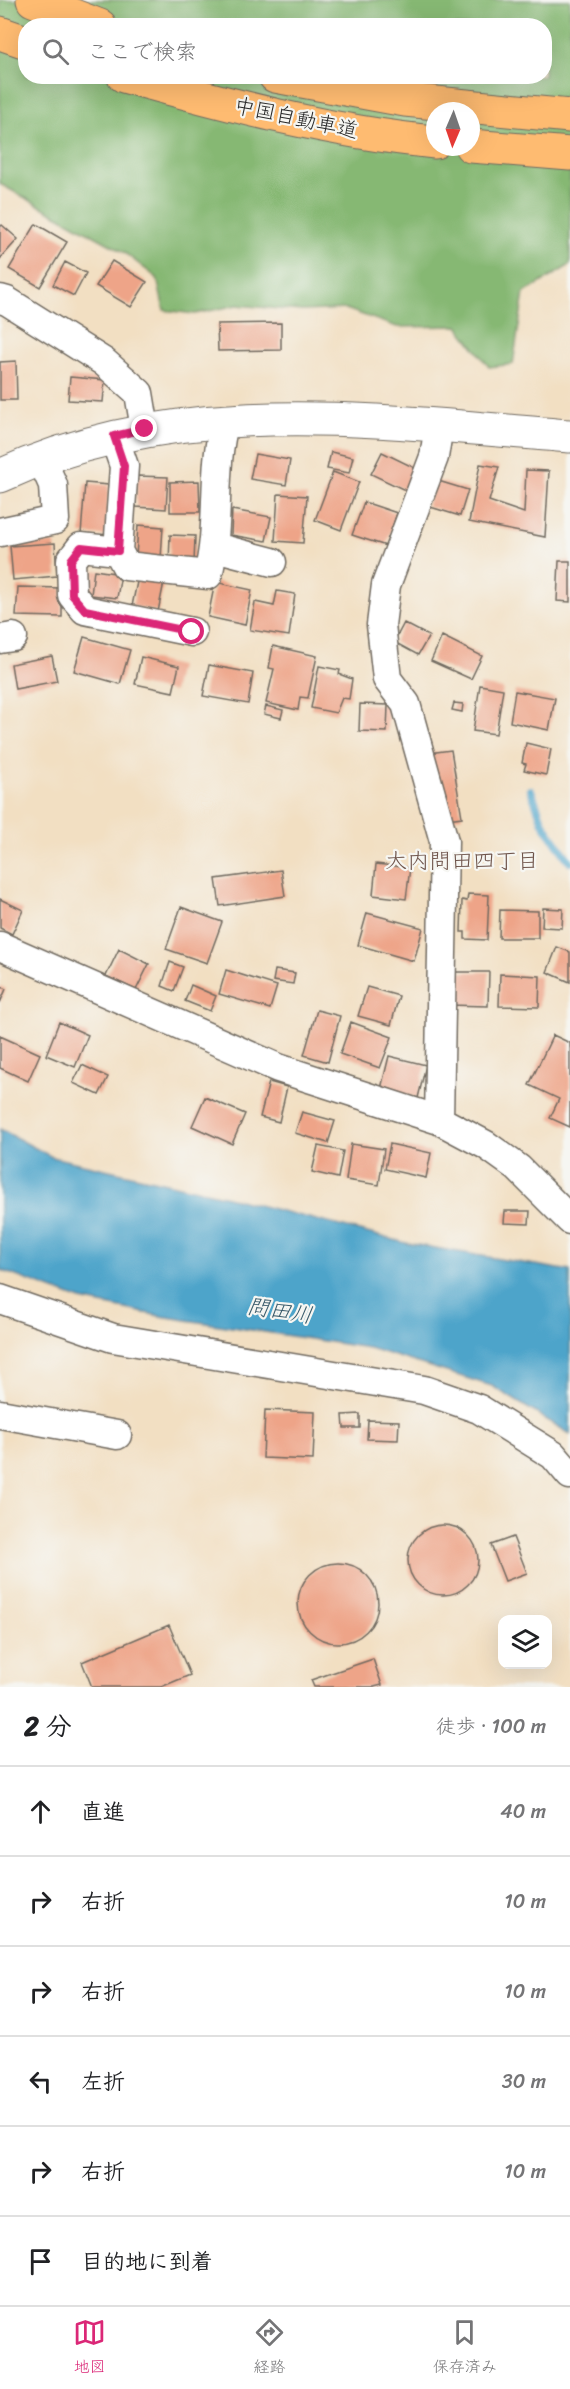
<!DOCTYPE html>
<html lang="ja">
<meta charset="utf-8">
<style>
:root{--surface:#fff;--page:#f2f2f2;--text:#202124;--muted:#757577;--line:#e0e0e0;--accent:#db2777}
body{margin:0;font-family:Sriracha,"Klee One",sans-serif;background:var(--page);color:var(--text)}
.controls{position:absolute;right:18px;bottom:18px;display:grid;overflow:hidden;border-radius:12px;box-shadow:0 6px 24px #0002}
.controls button{width:54px;height:54px;display:grid;place-items:center;padding:0;border:0;border-bottom:2px solid var(--line);background:var(--surface);color:var(--text);font:30px sans-serif}
.compass{position:absolute;left:426px;top:102px;width:54px;height:54px;border-radius:50%;background:var(--surface);box-shadow:0 6px 24px #0002;rotate:182deg}
.stop{position:absolute;width:18px;height:18px;margin:-14px;border:4px solid #db2777;border-radius:50%;background:#fff}
.stop.end{background:#db2777;border-color:#fff;box-shadow:0 2px 6px #0008}
.list{margin:0;padding:0;list-style:none}
h2{display:flex;justify-content:space-between;align-items:center;height:78px;margin:0;padding:0 24px;font-size:26px}
h2 small{font-size:20px;font-weight:400;color:var(--muted)}
.list li{display:grid;grid-template-columns:39px 1fr auto;gap:18px;align-items:center;box-sizing:border-box;height:90px;padding:0 24px;border-top:2px solid var(--line)}
.list b{display:block;font-size:22px;white-space:nowrap}
.list em{font-size:20px;font-style:normal;color:var(--muted)}
.icon{flex:none;width:33px;height:33px;fill:none;stroke:currentColor;stroke-width:2;stroke-linecap:round;stroke-linejoin:round}
.map{position:relative;flex:none;width:570px;height:1687px;overflow:hidden}
.search{position:absolute;background:var(--surface);box-shadow:0 6px 24px #0002;left:18px;right:18px;top:18px;height:66px;display:flex;align-items:center;gap:15px;box-sizing:border-box;padding:0 21px;border-radius:24px;color:var(--muted);font-size:22px}
.sheet{height:618px;background:var(--surface)}
nav{display:flex;justify-content:space-around;align-items:center;box-sizing:border-box;height:84px;border-top:2px solid var(--line);background:var(--surface);font-size:16px;color:var(--muted)}
nav a{display:grid;justify-items:center;gap:3px}
nav .on{color:var(--accent)}
.map>svg:first-child{display:block}
.forest{fill:#86b873;stroke:#58724f;stroke-width:1.5;fill-rule:evenodd}
.water{fill:#4da4ca;stroke:#3c687a;stroke-width:1.5}
.lines{fill:none;stroke-linecap:round;stroke-linejoin:round}
.stream{stroke:#4da4ca;stroke-width:8}
.building{fill:#eea488}
.minor-casing{stroke:#716a60;stroke-width:31}
.tertiary-casing{stroke:#716a60;stroke-width:35}
.motorway-casing{stroke:#716a60;stroke-width:35}
.minor{stroke:#fff;stroke-width:28}
.tertiary{stroke:#fff;stroke-width:33}
.motorway{stroke:#febb71;stroke-width:33}
.route{stroke:#db2777;stroke-width:8}
.labels{text-anchor:middle;stroke-width:4.5;stroke-linejoin:round;paint-order:stroke}
.street-label{font-size:21px;fill:#2b2b2b;stroke:#f6f6f2}
.neighbourhood-label{font-size:22px;fill:#6f554c;stroke:#f6f6f2}
.water-label{font-size:22px;font-style:italic;fill:#395b6b;stroke:#f6f6f2}
</style>
<div class="map">
<svg width="570" height="1687" viewBox="0 0 570 1687">
<rect width="100%" height="100%" fill="#f6f6f2"/>
<filter id="ink" filterUnits="userSpaceOnUse"><feTurbulence type="fractalNoise" baseFrequency=".0167" numOctaves="2"/><feDisplacementMap in="SourceGraphic" scale="12" xChannelSelector="R" yChannelSelector="G"/><feConvolveMatrix kernelMatrix="1 2 1 2 8 2 1 2 1" color-interpolation-filters="sRGB"/></filter>
<filter id="wash" filterUnits="userSpaceOnUse"><feTurbulence type="fractalNoise" baseFrequency=".008" numOctaves="4" result="noise"/><feDisplacementMap in="SourceGraphic" scale="24" xChannelSelector="R" yChannelSelector="G"/><feGaussianBlur stdDeviation="1.35" result="paint"/><feColorMatrix in="noise" values="0 0 0 0 0 0 0 0 0 0 0 0 0 0 0 0 0 1.4 0 .05"/><feComposite in="paint" operator="in"/></filter>
<g filter="url(#wash)">
<rect width="100%" height="100%" fill="#f2dfc2"/>
<!-- forest -->
<path class="forest" d="M0 0H570V265L524 293 513 364 489 367 458 326 397 327 346 309 302 311 237 305 195 314 164 310 157 278 122 251 0 184ZM26 26H544V76H26ZM435 111H471V147H435Z"/>
<!-- water -->
<path class="water" d="M0 1129 52 1157 223 1196 406 1243 570 1271V1434L492 1386 369 1348 160 1316 81 1300 0 1270Z"/>
<g class="lines">
<!-- stream -->
<path class="stream" d="M531 790 543 823 570 862"/>
</g>
<g id="blocks">
<!-- building -->
<path class="building" d="M36 224 67 242 40 287 9 269Z
M2 225 18 239 0 259V227Z
M112 261 147 282 131 307 96 286Z
M65 262 86 273 74 296 53 285Z
M281 323V350L218 351 217 324Z
M16 361 17 400H0V362Z
M70 377 105 380 103 402 68 400Z
M331 452 353 457 349 473 327 469Z
M382 452 417 469 407 491 371 474Z
M255 454 290 460 286 485 250 479Z
M480 464 499 467 489 501 524 513 526 470 549 471 545 537 469 522Z
M333 472 359 482 341 530 315 520Z
M137 476 168 477 166 509 136 507Z
M435 480 468 490 460 516 427 506Z
M199 481 200 512H170V482Z
M85 483 109 485 106 536 81 534Z
M278 494 307 496 303 543 275 541Z
M364 502 397 513 386 546 352 535Z
M232 510 271 517 266 541 231 535Z
M138 525 163 527 161 559 136 558Z
M170 535 195 536 194 564 169 563Z
M55 543 57 576 13 580 10 546Z
M559 561H570V602L557 601Z
M94 570 121 574 117 598 91 595Z
M138 577 164 582 158 612 132 606Z
M215 582 252 590 245 625 208 617Z
M18 587 62 588V617L16 616Z
M277 591 295 594 289 636 250 630 255 602 274 606Z
M404 623 429 636 418 655 394 642Z
M442 636 482 656 471 679 431 661Z
M84 637 130 650 120 684 74 671Z
M273 646 317 656 308 698 300 697 298 710 266 703 274 669 269 668Z
M52 656 57 681 15 689 11 664Z
M141 657 179 666 173 692 135 684Z
M209 665 253 673 248 704 203 696Z
M319 666 340 670 339 674 352 679 349 699 342 698 336 713 311 708Z
M480 685 503 689 496 734 473 731Z
M515 691 555 698 549 730 510 722Z
M454 703 463 704 462 712 452 710Z
M360 704 388 705 387 732 359 731Z
M266 706 283 710 281 718 264 714Z
M526 743 551 749 546 775 524 770 526 764 522 763Z
M451 750 462 817 439 820 429 753Z
M376 864 410 868 406 899 373 895Z
M281 870 285 896 220 906 216 879Z
M468 894 489 895 487 940 465 939V932H461L462 900 467 901Z
M0 899 23 910 12 934 0 928Z
M181 907 222 922 207 963 166 949Z
M543 908 563 909 562 928 542 927Z
M500 910 538 911V938H499Z
M367 913 423 928 414 961 358 945Z
M557 947 570 952V982L547 972Z
M119 949 149 964 136 990 106 976Z
M170 962 183 967 174 991 162 986Z
M226 970 277 986 270 1009 219 994Z
M275 970 295 973 293 984 273 981Z
M448 972H489L488 1006 448 1005Z
M500 974 540 976 539 1007 499 1006Z
M191 985 216 996 210 1011 185 1001Z
M0 986 6 989 0 1003Z
M367 987 399 996 391 1025 358 1016Z
M317 1010 340 1016 328 1062 304 1055Z
M59 1022 88 1035 75 1067 46 1055Z
M351 1022 392 1037 380 1068 340 1054Z
M553 1035 570 1043V1127L550 1118 559 1099 529 1085Z
M0 1036 40 1054 28 1081 0 1068Z
M389 1056 426 1065 418 1098 381 1089Z
M82 1065 108 1077 99 1095 73 1083Z
M269 1082 287 1087 279 1122 260 1117Z
M205 1097 245 1114 232 1144 192 1126Z
M302 1112 335 1121 328 1143 295 1133Z
M351 1144 384 1149 379 1185 346 1180Z
M390 1144 431 1153 426 1178 385 1169Z
M318 1146 343 1151 338 1178 312 1172Z
M505 1211H530L529 1224 504 1223Z
M265 1410 315 1412 313 1460 263 1458Z
M360 1414V1428H344L343 1415Z
M368 1420 399 1421 398 1440 367 1439Z
M408 1560a35 35 0 1 1 70 0a35 35 0 1 1-70 0Z
M513 1537 527 1573 505 1581 491 1545Z
M298 1603a40 40 0 1 1 80 0a40 40 0 1 1-80 0Z
M169 1625 190 1675 161 1687H92L82 1662Z
M373 1659 382 1685 374 1687H314L311 1680Z"/>
</g>
</g>
<g filter="url(#ink)">
<use href="#blocks" fill-opacity="0" stroke="#716a60" stroke-width="1.5"/>
<g class="lines">
<!-- minor casing -->
<g class="minor-casing">
<path id="minor" d="M0 299 7 301 104 362 139 393 145 429
M439 426 434 457 386 585 381 625 387 679 406 704 444 841 439 1120
M114 437 124 466 118 551 126 566 208 575C221 524 211 471 225 420
M0 532 55 520 53 485 41 458
M215 547 272 562
M118 551 81 547 71 560 72 595 85 610 192 632
M0 639 13 637
M0 946 278 1068 439 1120 486 1145 518 1168 570 1220
M0 1299 113 1338 424 1390 479 1409 553 1455 570 1475
M0 1414 117 1435"/>
</g>
<!-- tertiary casing -->
<g class="tertiary-casing">
<path id="tertiary" d="M0 476C183 392 376 421 570 436"/>
</g>
<!-- motorway casing -->
<g class="motorway-casing">
<path id="motorway" d="M33 0 100 26
M0 33 26 42
M124 76C226 104 329 132 435 142
M275 76 405 100 570 116
M471 146 570 154"/>
</g>
<!-- minor -->
<use href="#minor" class="minor"/>
<!-- tertiary -->
<use href="#tertiary" class="tertiary"/>
<!-- motorway -->
<use href="#motorway" class="motorway"/>
</g>
</g>
<g class="lines" filter="url(#ink)">
<!-- route -->
<path class="route" d="M145 429 114 436 124 466 118 551 81 547 71 560 72 595 85 610 192 632"/>
</g>
<g class="labels">
<!-- street labels -->
<g class="street-label">
<text transform="translate(296 118) rotate(12)" y="7">中国自動車道</text>
</g>
<!-- neighbourhood labels -->
<g class="neighbourhood-label">
<text x="462" y="868">大内問田四丁目</text>
</g>
<!-- water labels -->
<g class="water-label">
<text transform="translate(280 1310) rotate(9)" y="8">問田川</text>
</g>
</g>
</svg>
<div class="controls">
<button><svg class="icon" aria-label="layers" viewBox="0 0 24 24"><path d="M12 4l9 5-9 5-9-5zM3 14l9 5 9-5"/></svg></button>
</div>
<svg class="compass" viewBox="-18 -18 36 36"><path d="M0-13l5 13h-10z" fill="#e53935"/><path d="M0 13l5-13h-10z" fill="#757577"/></svg>
<div class="stop" style="left:192px;top:632px"></div>
<div class="stop end" style="left:145px;top:429px"></div>
<div class="search"><svg class="icon" aria-label="search" viewBox="0 0 24 24"><circle cx="10" cy="10" r="6"/><path d="M15 15l6 6"/></svg>ここで検索</div>
</div>
<section class="sheet">
<h2>2 分<small>徒歩 · 100 m</small></h2>
<ul class="list">
<li><svg class="icon" aria-label="ahead" viewBox="0 0 24 24"><path d="M12 20V5M6 11l6-6 6 6"/></svg><div><b>直進</b></div><em>40 m</em></li>
<li><svg class="icon" aria-label="right" viewBox="0 0 24 24"><path d="M7 20v-9h11M14 6l5 5-5 5"/></svg><div><b>右折</b></div><em>10 m</em></li>
<li><svg class="icon" aria-label="right" viewBox="0 0 24 24"><path d="M7 20v-9h11M14 6l5 5-5 5"/></svg><div><b>右折</b></div><em>10 m</em></li>
<li><svg class="icon" aria-label="left" viewBox="0 0 24 24"><path d="M17 20v-9H6M10 6l-5 5 5 5"/></svg><div><b>左折</b></div><em>30 m</em></li>
<li><svg class="icon" aria-label="right" viewBox="0 0 24 24"><path d="M7 20v-9h11M14 6l5 5-5 5"/></svg><div><b>右折</b></div><em>10 m</em></li>
<li><svg class="icon" aria-label="arrive" viewBox="0 0 24 24"><path d="M6 21V4h12l-3 4 3 4H6"/></svg><div><b>目的地に到着</b></div></li>
</ul>
</section>
<nav>
<a class="on"><svg class="icon" aria-label="map" viewBox="0 0 24 24"><path d="M3 6l6-2 6 2 6-2v14l-6 2-6-2-6 2zM9 4v14M15 6v14"/></svg>地図</a>
<a><svg class="icon" aria-label="directions" viewBox="0 0 24 24"><path d="M12 3l9 9-9 9-9-9zM9 14v-3h6M13 9l2 2-2 2"/></svg>経路</a>
<a><svg class="icon" aria-label="saved" viewBox="0 0 24 24"><path d="M7 4h10v16l-5-4-5 4z"/></svg>保存済み</a>
</nav>
